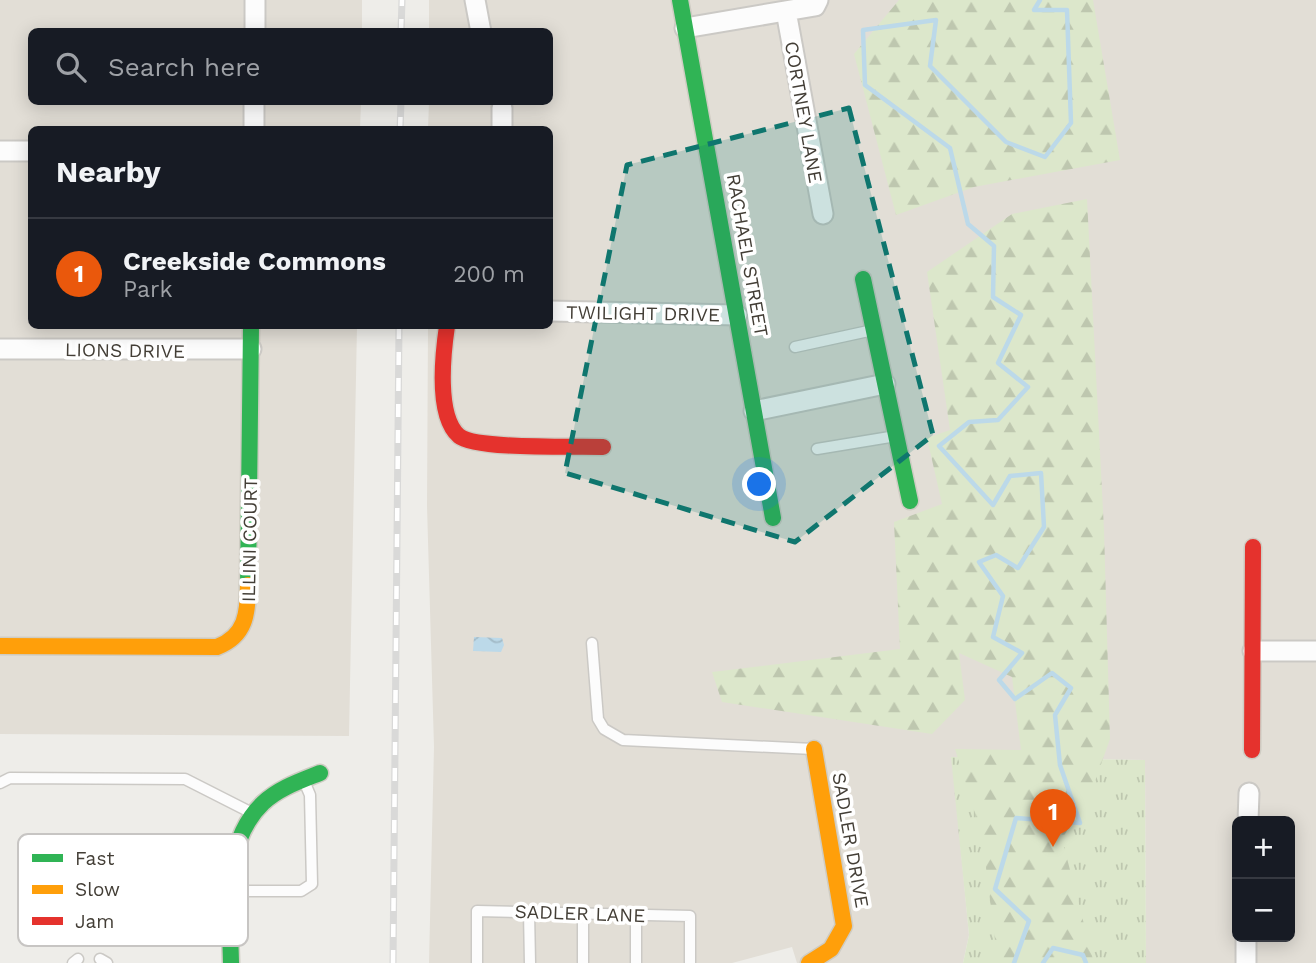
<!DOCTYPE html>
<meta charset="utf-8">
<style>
:root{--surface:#171b24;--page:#20242c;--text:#f1f3f6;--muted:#9ea1a6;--line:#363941;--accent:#ea580c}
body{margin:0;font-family:"Work Sans",sans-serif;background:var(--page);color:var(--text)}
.controls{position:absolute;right:21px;bottom:21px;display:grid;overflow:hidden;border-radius:10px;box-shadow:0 4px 18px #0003}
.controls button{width:63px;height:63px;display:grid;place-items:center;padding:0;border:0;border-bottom:2px solid var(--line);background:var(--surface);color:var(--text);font:35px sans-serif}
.you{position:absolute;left:760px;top:485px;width:24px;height:24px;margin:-18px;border:5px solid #fff;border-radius:50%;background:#1a73e8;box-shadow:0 0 0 10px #1a73e833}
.badge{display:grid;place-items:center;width:46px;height:46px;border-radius:50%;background:var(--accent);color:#fff;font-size:23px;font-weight:700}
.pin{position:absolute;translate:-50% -58px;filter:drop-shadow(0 2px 4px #0008)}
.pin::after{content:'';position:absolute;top:37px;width:24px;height:21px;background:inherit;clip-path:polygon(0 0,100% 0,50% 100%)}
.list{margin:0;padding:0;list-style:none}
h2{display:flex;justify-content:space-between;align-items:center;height:91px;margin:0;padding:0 28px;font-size:30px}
h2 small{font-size:23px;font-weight:400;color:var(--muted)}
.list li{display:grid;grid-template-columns:46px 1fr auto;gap:21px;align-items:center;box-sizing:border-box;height:112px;padding:0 28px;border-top:2px solid var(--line)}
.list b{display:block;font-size:26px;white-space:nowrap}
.list p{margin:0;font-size:23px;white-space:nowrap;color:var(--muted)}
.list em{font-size:23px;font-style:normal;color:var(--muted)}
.icon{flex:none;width:38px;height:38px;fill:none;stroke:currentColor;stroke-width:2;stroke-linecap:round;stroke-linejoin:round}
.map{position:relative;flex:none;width:1316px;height:963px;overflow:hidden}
.search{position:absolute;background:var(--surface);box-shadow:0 4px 18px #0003;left:28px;top:28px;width:525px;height:77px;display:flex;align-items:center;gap:18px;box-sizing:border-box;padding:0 24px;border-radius:10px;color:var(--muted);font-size:26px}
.panel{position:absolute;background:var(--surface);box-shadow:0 4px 18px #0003;left:28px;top:126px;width:525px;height:203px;border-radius:10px}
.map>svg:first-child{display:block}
.residential{fill:#e2ded6;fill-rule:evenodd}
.grass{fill:url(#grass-tufts)}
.forest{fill:url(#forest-firs)}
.water{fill:url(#water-waves)}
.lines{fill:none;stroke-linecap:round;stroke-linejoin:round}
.stream{stroke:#bcd9e9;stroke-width:4.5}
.lane-casing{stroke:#cbc9c5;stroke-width:13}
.street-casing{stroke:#cbc9c5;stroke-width:23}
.fast-casing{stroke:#cfccc3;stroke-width:19}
.slow-casing{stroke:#cfccc3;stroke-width:19}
.jam-casing{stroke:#cfccc3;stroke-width:19}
.lane{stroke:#fcfcfc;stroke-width:10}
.street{stroke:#fcfcfc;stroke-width:19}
.fast{stroke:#30b455;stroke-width:16}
.slow{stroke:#ff9f0a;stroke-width:16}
.jam{stroke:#e5322d;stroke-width:16}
.rail-casing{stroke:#d9d9d8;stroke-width:7}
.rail{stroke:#fff;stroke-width:4.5;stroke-dasharray:13;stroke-linecap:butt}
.marked{fill:#0f766e;fill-opacity:0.2;stroke:#0f766e;stroke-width:5;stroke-dasharray:14 9;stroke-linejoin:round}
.labels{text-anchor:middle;stroke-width:7;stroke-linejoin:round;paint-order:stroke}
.street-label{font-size:19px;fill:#433e36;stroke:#fff}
.key{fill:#fff;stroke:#c7c5c3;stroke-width:2}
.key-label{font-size:19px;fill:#433e36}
</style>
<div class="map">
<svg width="1316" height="963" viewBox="0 0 1316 963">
<defs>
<pattern id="grass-tufts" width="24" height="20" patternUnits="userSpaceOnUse" patternTransform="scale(1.75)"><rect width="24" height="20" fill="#dce7cb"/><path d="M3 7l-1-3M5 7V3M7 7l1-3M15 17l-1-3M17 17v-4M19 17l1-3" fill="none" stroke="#bec7af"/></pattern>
<pattern id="forest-firs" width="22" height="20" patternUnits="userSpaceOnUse" patternTransform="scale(1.75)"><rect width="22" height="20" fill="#dce7cb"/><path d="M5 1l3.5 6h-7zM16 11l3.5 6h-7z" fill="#bec7af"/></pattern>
<pattern id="water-waves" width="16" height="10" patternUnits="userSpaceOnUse" patternTransform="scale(1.75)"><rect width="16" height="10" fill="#bcd9e9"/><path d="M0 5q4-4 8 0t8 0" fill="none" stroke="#a3bbc8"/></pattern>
</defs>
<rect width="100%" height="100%" fill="#eeede9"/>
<!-- residential -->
<path class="residential" d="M0 0H362V31L32 32V102H361L360 129 32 130V326H357L349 736 0 734Z
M429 0H1316V963H1146L1145 760 952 757 969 935 963 963H797L792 947 732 963H429L434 747 427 506 428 326H550V130L428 129 429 102H550V32L429 31ZM1237 821H1290V937H1237Z"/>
<!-- grass -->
<path class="grass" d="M951 757 1145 760 1146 963H963L969 935Z"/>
<!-- forest -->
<path class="forest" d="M899 0H1093L1120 160 974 187 896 215 854 54Z
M1087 199 1104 530 1110 739 1093 787 1062 839 1094 963H998L982 836 955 749 1021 750 1012 677 959 653 965 700 932 734 722 702 712 672 900 649 894 522 942 504 927 438 950 430 927 272 1012 214Z"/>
<!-- water -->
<path class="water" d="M474 637 502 638 504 645 501 652 473 651Z"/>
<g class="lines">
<!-- stream -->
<path class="stream" d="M1014 963 1029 921 995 889 1016 818 1080 823 1060 765 1055 715 1071 688 1052 673 1015 699 999 680 1022 653 993 637 1003 596 979 562 996 555 1018 568 1044 527 1041 473 1010 476 993 505 939 446 969 422 998 420 1028 387 998 363 1021 315 993 297 994 246 968 224 950 148 865 85 863 30 936 20 930 66 1006 142 1045 157 1071 123 1067 10H1034L1040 0
M1043 963 1053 948 1083 955 1086 963"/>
<!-- lane casing -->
<g class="lane-casing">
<path id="lane" d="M795 347 873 330
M817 449 896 436
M592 643 598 719 604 729 623 740 813 749
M0 783 10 778 185 779 252 813
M232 891H301L312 884 310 795 304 781
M529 912 530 963
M636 915V963
M100 959 107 963
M73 963 78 959
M477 963V911L690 916V963
M583 963V914"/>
</g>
<!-- street casing -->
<g class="street-casing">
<path id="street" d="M475 0 481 32
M786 11 823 214
M685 28 815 6 818 0
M255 32V0
M502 108V130
M254 130V102
M0 151H32
M550 311 737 315
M0 349H251
M754 411 885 384
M1253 651H1316
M1248 821 1249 793
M1246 963V937"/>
</g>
<!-- fast casing -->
<g class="fast-casing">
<path id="fast" d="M680 0 773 518
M863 279 910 501
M248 585 251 326
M231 963C230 911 221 843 263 803 279 788 300 781 320 773"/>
</g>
<!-- slow casing -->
<g class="slow-casing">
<path id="slow" d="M0 646 217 647C246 636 248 613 248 585
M809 963 831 949 844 926 814 749"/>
</g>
<!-- jam casing -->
<g class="jam-casing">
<path id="jam" d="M447 326C443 353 436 416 459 436 476 450 576 446 603 447
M1252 750 1253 547"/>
</g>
<!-- lane -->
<use href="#lane" class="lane"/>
<!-- street -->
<use href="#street" class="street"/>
<!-- fast -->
<use href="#fast" class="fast"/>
<!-- slow -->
<use href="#slow" class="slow"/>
<!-- jam -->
<use href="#jam" class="jam"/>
<!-- rail casing -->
<g class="rail-casing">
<path id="rail" d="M401 32 402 0
M400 130 401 102
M393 963 399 326"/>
</g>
<!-- rail -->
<use href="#rail" class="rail"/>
</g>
<!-- marked area -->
<path class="marked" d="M849 108 933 435 795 542 565 473 627 165Z"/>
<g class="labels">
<!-- street labels -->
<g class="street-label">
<text transform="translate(804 112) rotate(80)" y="7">CORTNEY LANE</text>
<text transform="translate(748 255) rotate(80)" y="7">RACHAEL STREET</text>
<text transform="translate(643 313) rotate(1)" y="7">TWILIGHT DRIVE</text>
<text transform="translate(125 350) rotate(1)" y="7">LIONS DRIVE</text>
<text transform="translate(249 540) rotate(-89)" y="7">ILLINI COURT</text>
<text transform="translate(851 840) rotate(80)" y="7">SADLER DRIVE</text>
<text transform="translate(580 913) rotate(2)" y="7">SADLER LANE</text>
</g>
</g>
<!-- legend -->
<rect x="18" y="834" width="230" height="112" rx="10" class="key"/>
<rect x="32" y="854" width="31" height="8" fill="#30b455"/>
<rect x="32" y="885" width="31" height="9" fill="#ff9f0a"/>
<rect x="32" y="917" width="31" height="8" fill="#e5322d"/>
<g class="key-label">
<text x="75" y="865">Fast</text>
<text x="75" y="896">Slow</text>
<text x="75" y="928">Jam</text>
</g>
</svg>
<div class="controls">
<button>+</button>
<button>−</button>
</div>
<div class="you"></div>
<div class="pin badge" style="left:1053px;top:847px">1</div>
<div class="search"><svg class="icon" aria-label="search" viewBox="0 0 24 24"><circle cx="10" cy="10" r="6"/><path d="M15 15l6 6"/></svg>Search here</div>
<section class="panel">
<h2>Nearby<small></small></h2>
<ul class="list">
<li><span class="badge">1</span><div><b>Creekside Commons</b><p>Park</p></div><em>200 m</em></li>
</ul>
</section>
</div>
